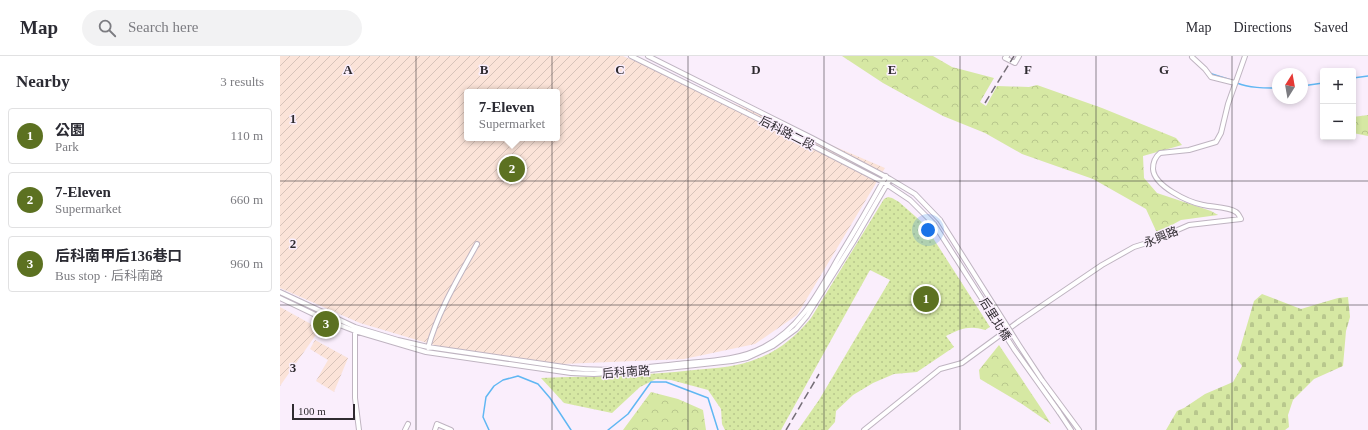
<!DOCTYPE html>
<meta charset="utf-8">
<style>
:root{--surface:#fff;--page:#f2f2f3;--text:#2b2b33;--muted:#7c7c81;--line:#e1e1e2;--accent:#5c7121}
body{margin:0;font-family:"Times New Roman","Noto Sans TC",serif;background:var(--page);color:var(--text)}
.controls{position:absolute;right:12px;top:12px;display:grid;overflow:hidden;border-radius:4px;box-shadow:0 2px 6px #0003}
.controls button{width:36px;height:36px;display:grid;place-items:center;padding:0;border:0;border-bottom:1px solid var(--line);background:var(--surface);color:var(--text);font:20px sans-serif}
.compass{position:absolute;left:992px;top:12px;width:36px;height:36px;border-radius:50%;background:var(--surface);box-shadow:0 2px 6px #0003;rotate:11deg}
.scale{position:absolute;left:12px;bottom:10px;width:63px;box-sizing:border-box;padding-left:4px;border:2px solid #2f2b30;border-top:0;font-size:11px;line-height:14px;white-space:nowrap;color:#2f2b30;-webkit-text-stroke:3px #faeefc;paint-order:stroke}
.you{position:absolute;left:648px;top:174px;width:14px;height:14px;margin:-10px;border:3px solid #fff;border-radius:50%;background:#1a73e8;box-shadow:0 0 0 6px #1a73e833}
.badge{display:grid;place-items:center;width:26px;height:26px;border-radius:50%;background:var(--accent);color:#fff;font-size:13px;font-weight:700}
.pin{position:absolute;translate:-50% -50%;border:2px solid #fff;box-shadow:0 1px 4px #0006}
.popup{position:absolute;left:184px;top:33px;width:96px;height:52px;box-sizing:border-box;display:grid;place-content:center;border-radius:4px;background:var(--surface);filter:drop-shadow(0 1px 3px #0005);font-size:13px;white-space:nowrap;color:var(--muted)}
.popup b{font-size:15px;color:var(--text)}
.popup::after{content:'';position:absolute;left:50%;top:100%;margin-left:-8px;border:8px solid transparent;border-top-color:var(--surface)}
.list{margin:0;padding:0;list-style:none}
h2{display:flex;justify-content:space-between;align-items:center;height:52px;margin:0;padding:0 16px;font-size:17px}
h2 small{font-size:13px;font-weight:400;color:var(--muted)}
.list li{display:grid;grid-template-columns:26px 1fr auto;gap:12px;align-items:center;box-sizing:border-box;height:56px;margin:0 8px 8px;padding:0 8px;border:1px solid var(--line);border-radius:4px}
.list b{display:block;font-size:15px;white-space:nowrap}
.list p{margin:0;font-size:13px;white-space:nowrap;color:var(--muted)}
.list em{font-size:13px;font-style:normal;color:var(--muted)}
.icon{flex:none;width:22px;height:22px;fill:none;stroke:currentColor;stroke-width:2;stroke-linecap:round;stroke-linejoin:round}
.map{position:relative;flex:none;width:1088px;height:374px;overflow:hidden}
header{display:flex;align-items:center;gap:24px;box-sizing:border-box;height:56px;padding:0 20px;background:var(--surface);border-bottom:1px solid var(--line)}
header strong{font-size:19px}
nav{display:flex;gap:22px;margin-inline-start:auto;font-size:14px}
.search{width:280px;height:36px;background:var(--page);display:flex;align-items:center;gap:10px;box-sizing:border-box;padding:0 14px;border-radius:22px;color:var(--muted);font-size:15px}
main{display:flex}
aside{flex:1;background:var(--surface)}
.map>svg:first-child{display:block}
.industrial{fill:url(#industrial-furrows);fill-rule:evenodd}
.forest{fill:url(#forest-crowns)}
.cemetery{fill:url(#cemetery-stones)}
.park{fill:url(#park-dots)}
.lines{fill:none;stroke-linecap:round;stroke-linejoin:round}
.stream{stroke:#60b7f3;stroke-width:1.5}
.minor-casing{stroke:#bfb4c1;stroke-width:6}
.minor{stroke:#fff;stroke-width:4}
.rail{stroke:#756e77;stroke-width:1.5;stroke-dasharray:8 4;stroke-linecap:butt}
.minor-bridge-casing{stroke:#bfb4c1;stroke-width:6;stroke-linecap:butt}
.minor-bridge{stroke:#fff;stroke-width:4}
.grid{fill:none;stroke:#2f2b30;stroke-width:1;stroke-opacity:0.55}
.labels{text-anchor:middle;stroke-width:3;stroke-linejoin:round;paint-order:stroke}
.street-label{font-size:12px;fill:#2f2b30;stroke:#faeefc}
.grid-label{font-size:13px;text-anchor:middle;font-weight:bold;fill:#2f2b30;stroke:#faeefc;stroke-width:3;stroke-linejoin:round;paint-order:stroke}
</style>
<header>
<strong>Map</strong>
<div class="search"><svg class="icon" aria-label="search" viewBox="0 0 24 24"><circle cx="10" cy="10" r="6"/><path d="M15 15l6 6"/></svg>Search here</div>
<nav><a>Map</a><a>Directions</a><a>Saved</a></nav>
</header>
<main>
<aside>
<h2>Nearby<small>3 results</small></h2>
<ul class="list">
<li><span class="badge">1</span><div><b>公園</b><p>Park</p></div><em>110 m</em></li>
<li><span class="badge">2</span><div><b>7-Eleven</b><p>Supermarket</p></div><em>660 m</em></li>
<li><span class="badge">3</span><div><b>后科南甲后136巷口</b><p>Bus stop · 后科南路</p></div><em>960 m</em></li>
</ul>
</aside>
<div class="map">
<svg width="1088" height="374" viewBox="0 0 1088 374">
<defs>
<pattern id="industrial-furrows" width="10" height="10" patternUnits="userSpaceOnUse"><rect width="10" height="10" fill="#fbe3d8"/><path d="M-1 1l2-2M0 10L10 0M9 11l2-2" fill="none" stroke="#d7c3ba"/></pattern>
<pattern id="forest-crowns" width="20" height="18" patternUnits="userSpaceOnUse"><rect width="20" height="18" fill="#d6e8a3"/><path d="M2 6a3 3 0 1 1 6 0M12 15a3 3 0 1 1 6 0" fill="none" stroke="#b8c78d"/></pattern>
<pattern id="cemetery-stones" width="16" height="16" patternUnits="userSpaceOnUse"><rect width="16" height="16" fill="#d6e8a3"/><path d="M2 7V4a2 2 0 0 1 4 0v3zM10 15v-3a2 2 0 0 1 4 0v3z" fill="#b8c78d"/></pattern>
<pattern id="park-dots" width="8" height="8" patternUnits="userSpaceOnUse"><rect width="8" height="8" fill="#d6e8a3"/><path d="M2 2h.1M6 6h.1" fill="none" stroke="#b8c78d" stroke-width="1.8" stroke-linecap="round"/></pattern>
</defs>
<rect width="100%" height="100%" fill="#faeefc"/>
<!-- industrial -->
<path class="industrial" d="M0 0H343L605 112 517 259 475 288 404 303 282 308 164 292 80 267 0 232ZM187 36H277V82H187Z
M0 251 40 273 0 330Z
M35 284 68 302 54 336 36 325 48 304 30 293Z"/>
<!-- forest -->
<path class="forest" d="M562 0H653L672 11 714 22 700 46 706 50 717 30 749 31 757 29 822 52 896 82 902 89 863 100 864 122 877 137 931 155 938 159 901 164 877 177 866 153 813 123 742 98 705 77 663 60 603 27Z
M1088 59V80L1073 77V61Z
M719 289 763 355 771 368 742 348 700 323 699 314Z
M371 336 398 343 423 354 426 374H343Z"/>
<!-- cemetery -->
<path class="cemetery" d="M982 238 1021 253 1058 242 1068 241 1070 261 1066 275 1063 310 1034 323 1013 344 1008 359 1009 371 1005 374H886L897 355 904 352 925 338 953 326 962 310 957 303 974 245Z"/>
<!-- park -->
<path class="park" d="M608 141 612 142 619 146 644 168 710 271 705 274C689 269 680 273 666 280L674 291 637 316 614 318 593 327 573 339 556 355 555 366 548 374H518L539 344 610 224 590 214 501 374H445L442 368 441 353 428 334 391 324 376 323 360 331 332 357 284 347 261 322C312 320 363 320 414 314 436 312 458 311 479 302 500 294 517 279 531 262L604 143Z"/>
<g class="lines">
<!-- stream -->
<path class="stream" d="M929 16 932 18 951 24
M1073 22 1088 20
M957 27C969 32 984 32 998 32
M1022 30 1043 27
M209 374 203 361 206 341 214 330 223 324 238 320 258 328 270 342 291 374
M328 374 348 358 371 326H386L428 342 438 374"/>
<!-- minor casing -->
<g class="minor-casing">
<path id="minor" d="M351 0 529 88 603 126 630 144 654 168
M368 0 532 82 610 123 635 138 660 164
M727 0 725 2 735 7 739 0
M912 1 925 13 931 21 955 27
M0 236 75 271 118 284 148 291 291 312C327 316 362 312 397 308 426 305 458 305 484 291 522 271 539 235 560 199 576 173 591 147 606 120
M0 242 44 263 75 275 146 296 291 317 314 318 360 315 452 305 467 302 493 290 516 273 527 260 574 185 610 123
M75 273V342L79 374
M148 292C158 255 179 221 197 188
M762 324 799 374
M779 356 791 374
M125 374 128 368
M155 374 157 368 171 374
M584 374 660 313 682 307 738 266 822 209 854 191 870 186 909 169 961 163C960 161 958 157 956 156 949 151 931 151 923 149 908 146 874 130 873 113 873 107 875 101 880 97L909 94 936 86 941 77 948 48 965 0"/>
</g>
<!-- minor -->
<use href="#minor" class="minor"/>
<!-- rail -->
<path class="rail" d="M705 47 734 0
M506 374 539 318"/>
<!-- minor-bridge casing -->
<g class="minor-bridge-casing">
<path id="minor-bridge" d="M660 164 739 289 762 324
M654 168 734 293 779 356"/>
</g>
<!-- minor-bridge -->
<use href="#minor-bridge" class="minor-bridge"/>
</g>
<!-- grid -->
<path class="grid" d="M136 0V374M272 0V374M408 0V374M544 0V374M680 0V374M816 0V374M952 0V374M0 125H1088M0 249H1088"/>
<g class="labels">
<!-- street labels -->
<g class="street-label">
<text transform="translate(507 77) rotate(27)" y="4">后科路二段</text>
<text transform="translate(881 181) rotate(-22)" y="4">永興路</text>
<text transform="translate(715 263) rotate(58)" y="4">后里北橋</text>
<text transform="translate(346 316) rotate(-4)" y="4">后科南路</text>
</g>
</g>
<g class="grid-label">
<text x="68" y="18">A</text>
<text x="204" y="18">B</text>
<text x="340" y="18">C</text>
<text x="476" y="18">D</text>
<text x="612" y="18">E</text>
<text x="748" y="18">F</text>
<text x="884" y="18">G</text>
<text x="13" y="67">1</text>
<text x="13" y="192">2</text>
<text x="13" y="316">3</text>
</g>
</svg>
<div class="controls">
<button>+</button>
<button>−</button>
</div>
<svg class="compass" viewBox="-18 -18 36 36"><path d="M0-13l5 13h-10z" fill="#e53935"/><path d="M0 13l5-13h-10z" fill="#7c7c81"/></svg>
<div class="scale">100 m</div>
<div class="you"></div>
<div class="pin badge" style="left:646px;top:243px">1</div>
<div class="pin badge" style="left:232px;top:113px">2</div>
<div class="popup"><b>7-Eleven</b>Supermarket</div>
<div class="pin badge" style="left:46px;top:268px">3</div>
</div>
</main>
